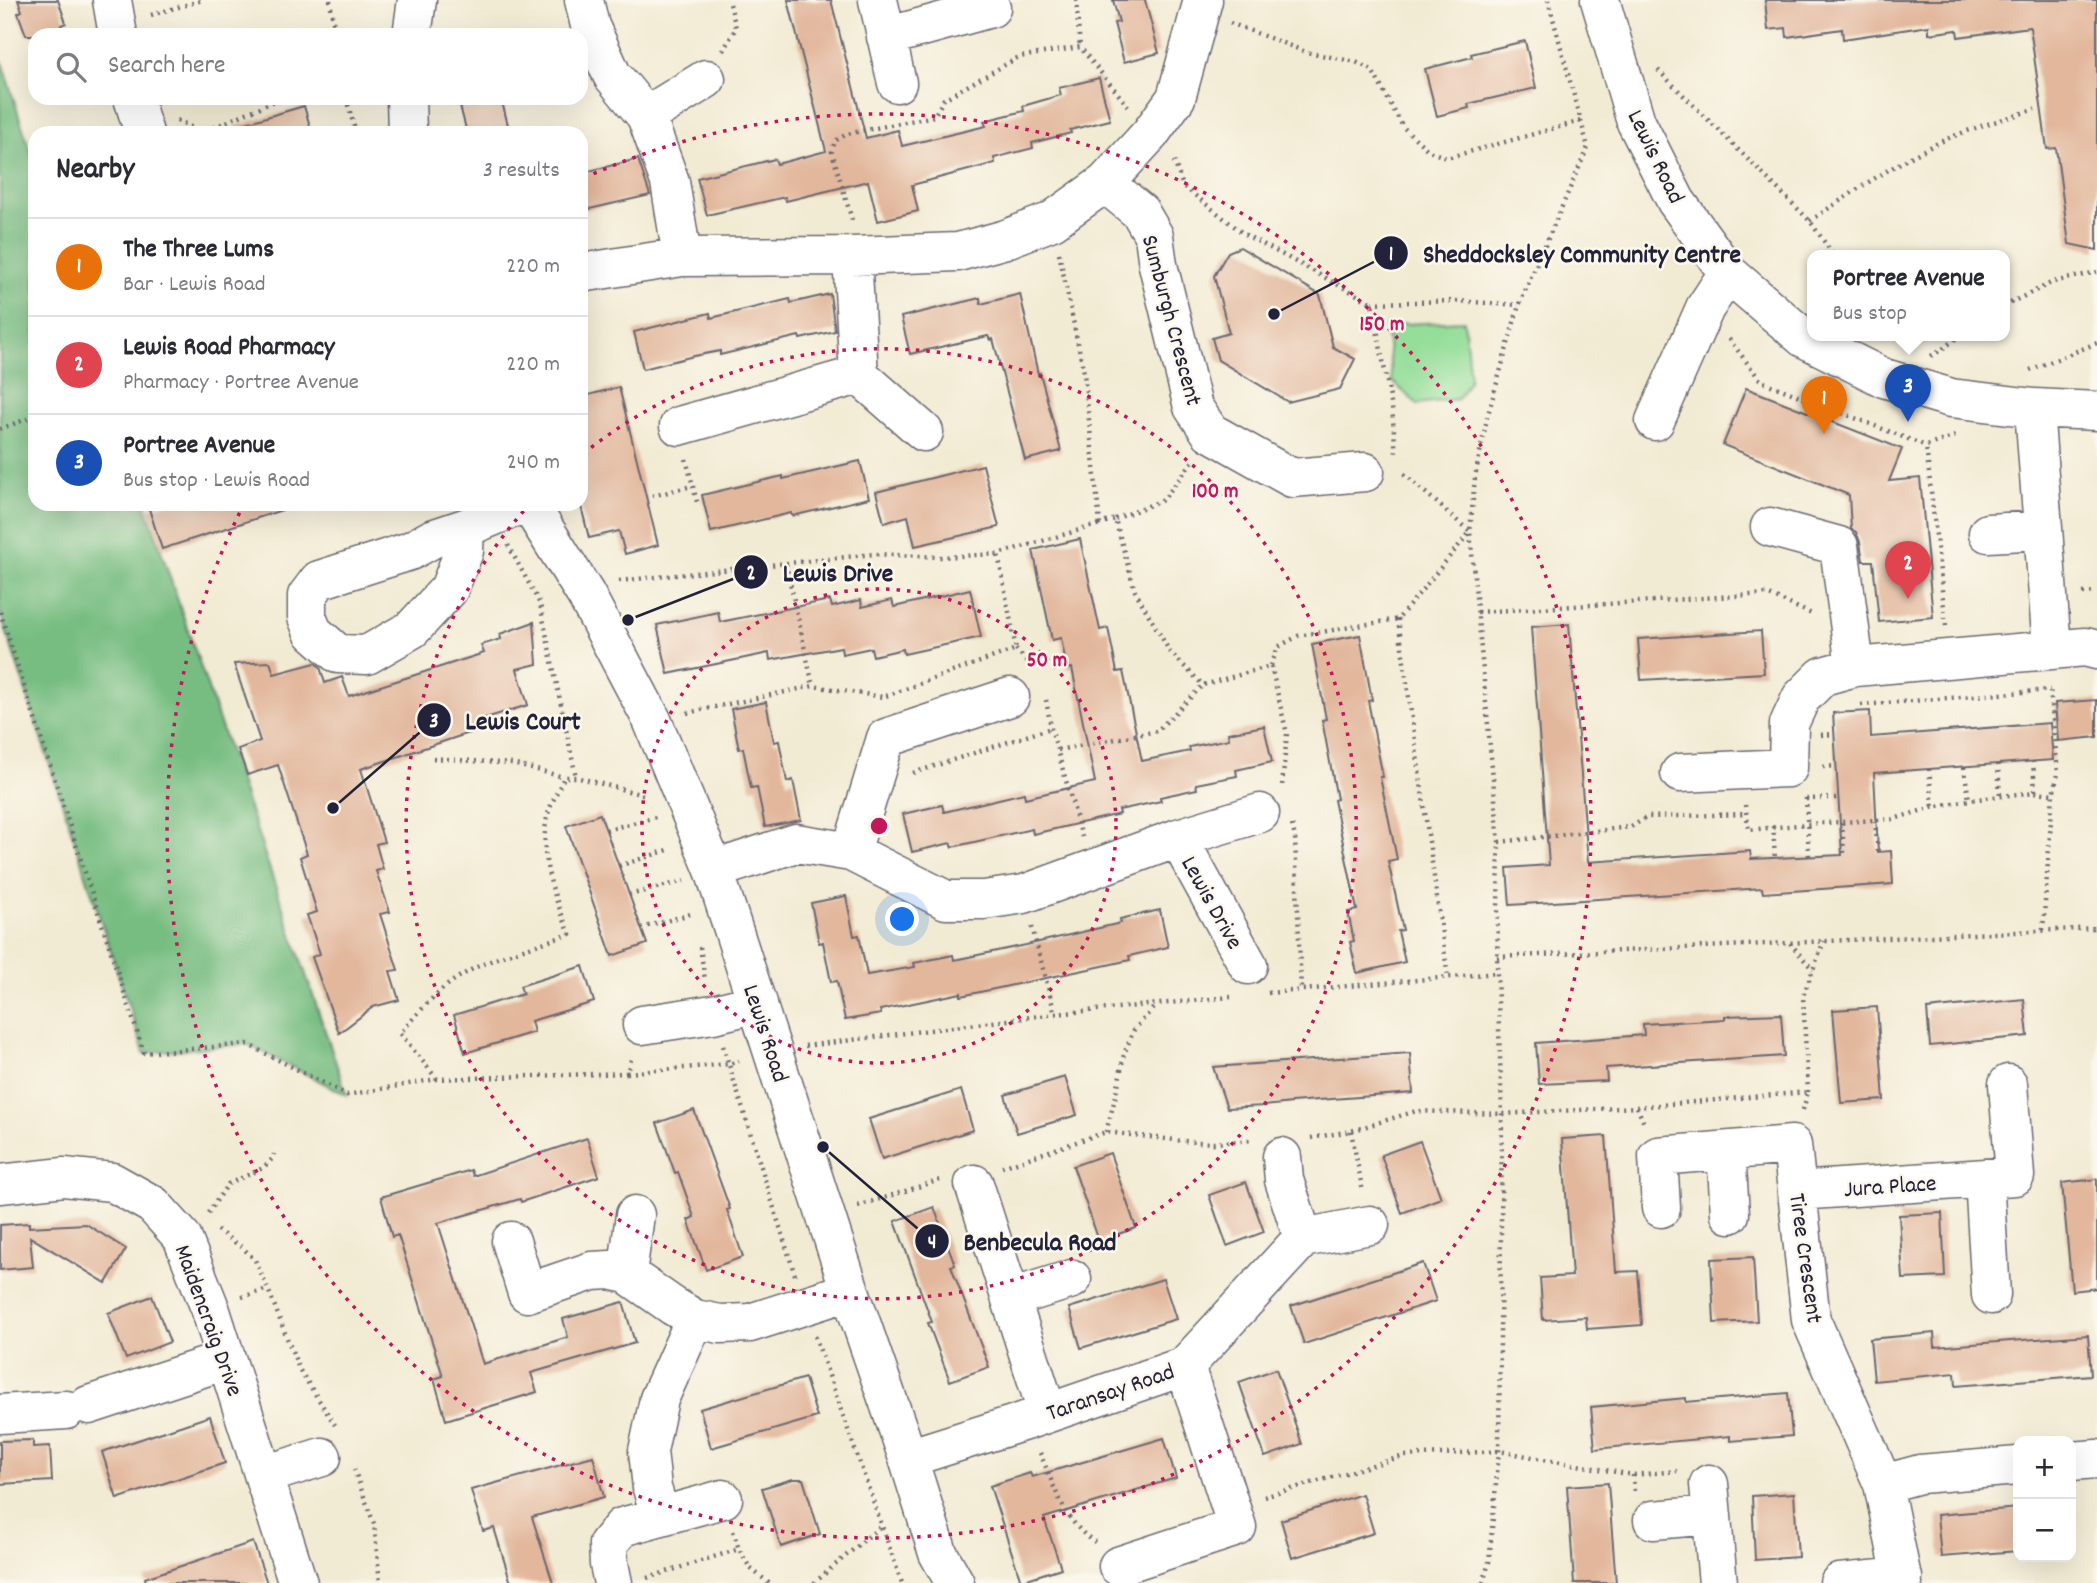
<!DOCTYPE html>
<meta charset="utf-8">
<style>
:root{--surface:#fff;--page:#f2f2f3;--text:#2b2b33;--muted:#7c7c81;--line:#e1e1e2;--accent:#d1495b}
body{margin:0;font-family:Dekko,sans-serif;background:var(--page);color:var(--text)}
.controls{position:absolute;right:21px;bottom:21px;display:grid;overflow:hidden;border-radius:14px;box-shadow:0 7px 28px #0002}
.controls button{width:63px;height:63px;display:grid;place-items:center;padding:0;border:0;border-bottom:2px solid var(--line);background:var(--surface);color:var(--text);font:35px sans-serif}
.you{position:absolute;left:903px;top:920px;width:24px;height:24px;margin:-18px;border:5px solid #fff;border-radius:50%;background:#1a73e8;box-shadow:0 0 0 10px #1a73e833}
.badge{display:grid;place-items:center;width:46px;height:46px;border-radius:50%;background:var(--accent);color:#fff;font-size:23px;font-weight:700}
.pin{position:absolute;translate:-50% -58px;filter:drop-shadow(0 2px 4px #0008)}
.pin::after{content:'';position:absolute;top:37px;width:24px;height:21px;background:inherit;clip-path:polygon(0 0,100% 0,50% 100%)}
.popup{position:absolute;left:1807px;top:250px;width:203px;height:91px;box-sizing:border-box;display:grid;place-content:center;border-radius:14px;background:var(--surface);filter:drop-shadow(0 2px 5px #0005);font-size:23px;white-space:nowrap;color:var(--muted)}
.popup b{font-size:26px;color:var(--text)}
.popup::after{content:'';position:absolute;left:50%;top:100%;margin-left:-14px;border:14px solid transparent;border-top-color:var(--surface)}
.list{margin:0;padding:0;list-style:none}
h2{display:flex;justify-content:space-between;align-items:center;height:91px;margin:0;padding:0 28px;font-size:30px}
h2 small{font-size:23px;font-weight:400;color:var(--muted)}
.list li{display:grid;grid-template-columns:46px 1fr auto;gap:21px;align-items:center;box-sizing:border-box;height:98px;padding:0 28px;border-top:2px solid var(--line)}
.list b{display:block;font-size:26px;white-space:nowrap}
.list p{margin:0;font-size:23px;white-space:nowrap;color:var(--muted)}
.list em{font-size:23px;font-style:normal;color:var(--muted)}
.icon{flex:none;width:38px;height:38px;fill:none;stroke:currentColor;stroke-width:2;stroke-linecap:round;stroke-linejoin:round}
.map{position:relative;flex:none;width:2097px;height:1583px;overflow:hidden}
.search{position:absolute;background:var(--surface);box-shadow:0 7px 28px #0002;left:28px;top:28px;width:560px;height:77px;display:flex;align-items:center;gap:18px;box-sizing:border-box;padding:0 24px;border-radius:21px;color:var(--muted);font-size:26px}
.panel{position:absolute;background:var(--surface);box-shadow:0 7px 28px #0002;left:28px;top:126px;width:560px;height:385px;border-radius:21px}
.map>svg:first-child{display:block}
.green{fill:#94de99;stroke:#5b806a;stroke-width:2}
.forest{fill:#77bd81;stroke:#4c705e;stroke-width:2}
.building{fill:#e2b79c}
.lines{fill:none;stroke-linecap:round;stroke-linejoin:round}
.minor-casing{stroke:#6b6871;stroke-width:41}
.path{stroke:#6b6871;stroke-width:4.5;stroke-dasharray:2 5;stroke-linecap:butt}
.minor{stroke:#fff;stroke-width:38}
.ring{fill:none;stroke:#c2185b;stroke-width:3.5;stroke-dasharray:3.5 7}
.labels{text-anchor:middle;stroke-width:5;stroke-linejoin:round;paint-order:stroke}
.street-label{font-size:24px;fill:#22223b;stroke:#fbf7ec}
.centre{fill:#c2185b;stroke:#fbf7ec;stroke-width:3.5}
.ring-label{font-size:21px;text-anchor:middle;font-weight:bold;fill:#c2185b;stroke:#fbf7ec;stroke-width:5;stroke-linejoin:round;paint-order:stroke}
.leader{fill:none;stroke:#22223b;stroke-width:2.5}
.callout-dot{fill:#22223b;stroke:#fbf7ec;stroke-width:2.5}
.mark-label{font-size:21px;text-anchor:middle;font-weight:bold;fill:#fff}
.callout-label{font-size:26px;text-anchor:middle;font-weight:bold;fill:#22223b;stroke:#fbf7ec;stroke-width:5;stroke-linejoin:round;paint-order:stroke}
</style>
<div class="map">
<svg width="2097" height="1583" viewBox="0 0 2097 1583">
<rect width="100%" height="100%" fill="#fbf7ec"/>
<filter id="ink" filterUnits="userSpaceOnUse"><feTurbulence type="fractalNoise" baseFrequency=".0143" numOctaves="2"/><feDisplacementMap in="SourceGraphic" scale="14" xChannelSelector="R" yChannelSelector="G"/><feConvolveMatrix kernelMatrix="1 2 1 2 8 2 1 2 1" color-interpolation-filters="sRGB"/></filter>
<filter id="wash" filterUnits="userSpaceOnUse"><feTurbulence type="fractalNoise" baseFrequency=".00686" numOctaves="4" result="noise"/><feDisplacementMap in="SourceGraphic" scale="28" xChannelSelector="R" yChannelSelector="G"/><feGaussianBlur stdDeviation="1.57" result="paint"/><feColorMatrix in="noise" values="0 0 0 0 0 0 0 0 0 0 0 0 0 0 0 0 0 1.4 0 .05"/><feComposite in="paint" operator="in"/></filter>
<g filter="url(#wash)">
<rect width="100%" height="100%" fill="#f2ebd4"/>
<!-- green -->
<path class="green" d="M1464 321 1470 379 1458 399 1417 404 1392 381 1386 325Z"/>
<!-- forest -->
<path class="forest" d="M0 56 35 166V504H145L347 1095 247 1044 144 1053 0 612Z"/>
<g id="blocks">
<!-- building -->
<path class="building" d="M18 0H58L66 23 61 25 64 35H26L18 13 22 11Z
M788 0H831L866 138 898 130 902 146 986 126 984 121 1024 111 1023 106 1061 95 1059 88 1099 78 1110 120 1070 130 1071 133 1032 143 1033 148 994 158 995 163 912 185 918 211 878 221 868 181 786 201 785 197 707 215 697 178 775 159 777 164 826 151Z
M1113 0H1145L1159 53 1124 62 1114 23 1119 22Z
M1765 0H2097V250L2069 244 2056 148 2047 149 2030 27 1958 37 1957 30 1929 34V26L1843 39 1842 29 1787 37 1786 28 1768 30Z
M1525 41 1536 88 1468 104 1469 108 1437 116 1425 69 1472 57 1471 54Z
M458 98H501L510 133H467Z
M304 106 312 133H237L236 126Z
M638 159 650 195 581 211V173Z
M1240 247 1320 295 1333 347 1355 359 1340 389 1288 402 1218 360 1212 338 1229 333 1214 276 1228 252Z
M830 294 835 331 800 339 799 336 720 355V351L694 356 643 369 634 332 710 313 711 318 790 299 791 303Z
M1020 294 1038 374 1040 373 1061 451 1025 460 993 339 990 340 988 336 910 354 901 317 980 298 981 304Z
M619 387 658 545 625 554 619 531 589 538 581 506V397Z
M1746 388 1902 449 1889 481 1920 478 1933 617 1879 622 1873 561H1863L1860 542 1856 532 1851 529 1849 495 1723 445Z
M860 461 869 498 792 516 791 513 711 532 702 495 783 476V479Z
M983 465 999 527 915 546 908 516 884 523 876 492Z
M165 504H284L285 509 162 549 149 509Z
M1080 539 1100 630 1108 628 1117 672 1123 671 1142 761 1190 751 1189 747 1229 739 1228 733 1264 726 1272 762 1236 770 1237 776 1196 784 1197 789 1160 797 1161 801 1119 810 1120 814 1033 834 1032 829 952 847 951 843 912 852 903 814 942 805 944 812 1024 793 1025 798 1095 782 1072 668 1067 669 1061 638 1052 640 1033 550Z
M970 589 981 637 904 654 903 649 873 656 871 648 842 654 841 647 770 660 769 653 668 674 657 625 718 612 720 622 830 600 832 607 861 600 862 607 892 600 894 607Z
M534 622 537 664 517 669 528 705 476 721 478 730 361 769 384 842 376 844 383 869 376 871 390 912 380 914 398 970 390 971 399 1000 373 1007 339 1033 312 957 320 954 307 915 317 912 300 857 307 854 278 765 247 775 238 749 260 741 234 664 270 662 274 674 315 663 320 667 325 683 342 677 349 696 484 653 481 645 501 639 500 634Z
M1569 624 1588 862 1750 851 1751 859 1842 855 1833 713 1870 711 1871 737 2050 723 2053 760 1874 773 1878 852 1891 851 1893 884 1763 893 1762 888 1510 905 1507 868 1549 865 1531 627Z
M1761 631 1764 673 1641 680 1638 639Z
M1360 635 1372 700 1368 701 1383 777H1380L1397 859 1388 861 1403 930 1398 931 1405 962 1357 973 1350 942 1354 941 1348 912 1357 910 1334 800 1337 799 1322 720 1326 719 1312 644Z
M2097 700V737L2058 741 2055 703Z
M766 702 774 742 779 741 787 782 793 780 801 820 765 827 757 787 751 788 743 748 739 749 731 709Z
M600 814 647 944 612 956 566 826Z
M846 896 854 936 859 935 867 975 915 967 914 963 953 955 954 960 1026 945 1121 923 1120 919 1160 910 1168 947 1129 956 1130 960 1089 969 961 996V993L880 1010 881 1014 845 1020 837 981 831 982 823 942 819 943 811 903Z
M583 966 594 1002 531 1021 534 1032 465 1053 454 1015 523 994 520 986Z
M2024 999 2028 1036 1930 1046 1927 1009Z
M1877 1007 1884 1100 1841 1103 1833 1010Z
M1781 1014 1784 1056 1606 1068 1607 1081 1539 1084 1536 1043 1644 1035 1643 1024 1725 1019V1016Z
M1410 1053 1413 1093 1291 1102V1103L1264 1106 1227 1108 1213 1067Z
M1065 1077 1077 1115 1017 1133 1005 1095Z
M961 1090 973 1130 882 1159 869 1119Z
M694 1110 730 1209 727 1210 743 1257 706 1270 688 1220 694 1217 678 1172 675 1173 657 1123Z
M1606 1136 1616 1272 1638 1271 1642 1325 1587 1329 1586 1317 1543 1320 1540 1278 1572 1276 1562 1139Z
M587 1138 599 1176 521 1202 520 1199 438 1223 483 1364 568 1337 563 1319 623 1302 635 1343 531 1373 537 1392 446 1420 434 1379 443 1376 398 1235 392 1237 381 1197 471 1170 473 1176Z
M1420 1141 1441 1198 1402 1213 1381 1155Z
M1110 1153 1136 1228 1099 1241 1073 1166Z
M2097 1179V1288L2072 1291 2062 1183Z
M1246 1182 1264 1232 1227 1246 1209 1195Z
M934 1207 955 1265 951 1266 989 1367 950 1381 928 1323 932 1322 895 1221Z
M1942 1213 1945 1277 1903 1279 1899 1215Z
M29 1223V1227L86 1224 126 1249 106 1283 30 1237 33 1267 0 1270V1225Z
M1753 1257 1757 1321 1714 1323 1711 1259Z
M1423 1263 1436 1301 1304 1344 1291 1306Z
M1163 1279 1176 1319 1081 1348 1069 1308Z
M152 1296 170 1342 126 1359 108 1313Z
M1934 1333 1935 1347 2088 1335 2091 1375 1956 1386 1955 1373 1874 1381 1870 1339Z
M1276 1369 1302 1444 1265 1457 1239 1382Z
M805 1378 817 1417 711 1448 700 1409Z
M1788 1393 1792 1436 1730 1441V1436L1595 1449 1591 1407 1686 1398V1402Z
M210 1416 225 1463 117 1499 102 1452Z
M1164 1438 1176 1478 1044 1518 1061 1568 1021 1581 990 1486 1030 1473 1032 1477Z
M33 1440V1447L50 1446 52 1481 0 1484V1441Z
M593 1456 604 1497 532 1517 553 1583H511L494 1528 483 1531 471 1490Z
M793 1479H803L820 1534 781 1547 762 1488Z
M1608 1483 1616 1583H1574L1567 1486Z
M1794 1493 1798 1557 1755 1560 1752 1496Z
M1362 1494 1374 1533 1292 1558 1281 1520Z
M2018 1508V1551L1941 1557 1937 1515Z
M253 1542 267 1583H146L145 1578Z"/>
</g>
</g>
<g filter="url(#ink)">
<use href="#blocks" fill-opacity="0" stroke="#6b6871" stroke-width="2"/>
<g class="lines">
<!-- minor casing -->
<g class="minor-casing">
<path id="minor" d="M112 0 118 35
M584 0 590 26 612 75 646 116 670 182 682 257
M878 0 897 83
M1600 0 1636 122 1676 201 1728 273 1804 338 1884 378 1951 398 2034 408 2097 411
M412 35 417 0
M886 37 991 8
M133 98 144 133
M406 98 407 133
M646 116 706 79
M1105 183 1140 212 1154 236 1158 265 1193 407 1210 432 1292 478 1365 472
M581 273 682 257 852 256 958 252 1006 239 1052 221 1105 183 1150 134 1176 98 1203 0
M859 375 924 432
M2034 408 2052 649
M1655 421 1705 308 1728 273
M679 426 859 375 852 256
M529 504 586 595 652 720 714 870 850 1291 908 1458 938 1553 955 1583
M1770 527 1839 546 1855 667
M465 528 464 551 449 589 412 629 367 655 338 654 313 632 307 617V596L319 580 410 551 432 539 465 528 523 504
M1988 533 2043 530
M1680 773 1788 768 1789 724 1801 698 1823 676 1855 667 2085 647 2097 650
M1178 838 1248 965
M851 852 886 738 1010 697
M714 870 796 843 851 852 946 900H984L1024 894 1178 838 1260 813
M642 1025 713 1014 758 1003
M1726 1151 1730 1214
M1282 1157 1284 1180 1303 1238
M1984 1178 1991 1295
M0 1184 64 1177 112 1182 153 1205 182 1237 210 1308 298 1583
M974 1184 1047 1412
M1797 1191 2015 1176 2008 1084
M1661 1208 1658 1156 1792 1145 1811 1320 1883 1484 1903 1583
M511 1241 527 1293 592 1271 610 1270 627 1274 673 1306 695 1319
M627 1274 635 1215
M1011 1298 1072 1279
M89 1405 226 1360
M0 1414 66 1410
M908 1458 1025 1421 1185 1366 1303 1238 1370 1225
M2071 1461 2097 1459
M264 1475 322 1457
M1709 1484 1718 1583
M1883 1484 1920 1474 2018 1466
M660 1515 652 1488 648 1451 659 1399 695 1319 720 1324 750 1323 850 1291
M1653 1520 1712 1515
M1118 1566 1237 1527 1185 1366
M613 1583 609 1564 608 1544 622 1527 723 1499
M1839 1583 1903 1577"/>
</g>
<!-- path -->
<path class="path" d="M330 0 335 35
M1076 0 1080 47
M151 15 203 0
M1230 23 1306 52 1356 62 1372 70 1403 127 1429 151 1447 158 1581 121
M723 51 736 28 729 0
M1658 70 1810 221 1834 256
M346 98 356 133
M177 120 201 132
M201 133 281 98
M1174 161 1183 186 1244 234 1372 303 1392 408 1396 455
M852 220 832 152 835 141 847 134 934 116 944 99 1019 57 1080 47 1128 106
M1810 221C1850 194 1891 166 1934 145 1966 129 2002 120 2035 109
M1059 253 1084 373 1100 524 1115 519 1135 591 1170 652 1203 685 1271 666 1278 647 1298 636 1398 619 1470 532 1401 471
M1372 303 1456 301 1519 305
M2004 306 2053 282 2097 272
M1729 339 1761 381 1926 446
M1931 356 1940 351 1959 336
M2030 370 2097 343
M0 429 35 416
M686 459 697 502
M652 496 692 486
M1115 519 1163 500 1193 461
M508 545 540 604 576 777
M786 564 813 686
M619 581 874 554 940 557 998 554 1100 524
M2083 593 2097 592
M0 612 144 1053 247 1044 347 1095 437 1079 627 1073 632 1056
M1477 612 1767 594 1814 615
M1398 619 1448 977
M1946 626 1926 446 1958 435
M1016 649 1032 667
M1271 666 1287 734 1282 786
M1046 700 1051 728 1082 837
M1861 705 2050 690
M687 713 813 686 883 697 1016 649 998 554
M1821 735 1834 734
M1058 750 1157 731 1203 685
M433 758 512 764 564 777
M2033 761 2035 792
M1998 764 2000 796
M1823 767 1836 766
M1964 767 1969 800
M1929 769 1933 807
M913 773 1051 728
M1806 798 1809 857
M1806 799 1838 798
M1745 805 1749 830 1807 824 1894 819 1933 807 1969 800 2035 792 2053 794
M1875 821 1878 852
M1842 823 1844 854
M1292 825 1295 837 1301 990
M1773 826 1775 859
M606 830 656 817
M1499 842 1631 827 1647 817 1747 814
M619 866 668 850
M629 895 684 881
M1032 927 1055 1014
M641 928 694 913
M2043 930 2053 794 2058 774 2050 689
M1790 943 1813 970
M700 947 705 980
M1497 957 2097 928
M1268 993 1497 973
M723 1046 795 1275
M805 1046 1055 1014 1231 997
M627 1073 729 1064 739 1061
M437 1079 400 1033C418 1014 436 991 459 977 492 956 533 947 570 934 555 899 540 862 546 823 548 808 558 791 564 777H576L647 796
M1808 1092 1803 996 1824 941
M1637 1107 1645 1126
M1351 1131 1363 1192
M1106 1132 1117 1091 1124 1054 1134 1030 1156 1005
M1311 1138 1351 1131 1416 1111 1502 1114 1637 1107 1808 1092 1802 1113
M1002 1167 1106 1132 1183 1141 1214 1143 1253 1140
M858 1206 940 1180
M208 1213 228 1184 263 1168 273 1158 274 1154
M217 1230 243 1248 255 1260 268 1289 299 1369 335 1425
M242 1297 268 1289
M815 1336 902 1583
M1040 1453C1054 1485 1064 1523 1095 1542
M354 1469 374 1524 380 1583
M1633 1475 1634 1492
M1264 1497 1404 1456 1499 1451 1633 1475 1677 1471
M733 1531 739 1549 750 1568 769 1583
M647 1578 739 1549
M814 1583 882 1525
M1483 1583 1489 1562 1499 1451 1502 1114 1497 973 1499 842 1470 532 1475 477 1487 418 1519 305 1588 147 1548 0"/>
<!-- minor -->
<use href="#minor" class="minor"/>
</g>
</g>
<!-- distance rings -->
<g class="ring">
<circle cx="879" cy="826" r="237"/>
<path d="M583 454A475 475 0 1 1 529 505"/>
<path d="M584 178A712 712 0 1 1 242 508"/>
</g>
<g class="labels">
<!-- street labels -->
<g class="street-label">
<text transform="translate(1657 156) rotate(64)" y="8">Lewis Road</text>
<text transform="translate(1173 320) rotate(75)" y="8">Sumburgh Crescent</text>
<text transform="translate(1213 902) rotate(61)" y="8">Lewis Drive</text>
<text transform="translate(767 1033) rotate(72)" y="8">Lewis Road</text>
<text transform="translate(1890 1185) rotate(-4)" y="8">Jura Place</text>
<text transform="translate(1807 1258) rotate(82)" y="8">Tiree Crescent</text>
<text transform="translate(210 1320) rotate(70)" y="8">Maidencraig Drive</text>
<text transform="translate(1110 1391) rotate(-19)" y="8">Taransay Road</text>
</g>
</g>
<circle cx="879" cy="826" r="10" class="centre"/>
<g class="ring-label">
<text x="1382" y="330">150 m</text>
<text x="1215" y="497">100 m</text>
<text x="1047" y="666">50 m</text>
</g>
<!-- callouts -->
<path class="leader" d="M1274 314L1391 253M628 620L751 572M333 808L434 720M823 1147L932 1241"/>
<g class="callout-dot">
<circle cx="1274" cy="314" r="7"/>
<circle cx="628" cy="620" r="7"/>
<circle cx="333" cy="808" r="7"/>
<circle cx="823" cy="1147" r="7"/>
<circle cx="1391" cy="253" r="18"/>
<circle cx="751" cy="572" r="18"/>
<circle cx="434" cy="720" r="18"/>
<circle cx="932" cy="1241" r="18"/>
</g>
<g class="mark-label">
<text x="1391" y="260">1</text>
<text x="751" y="579">2</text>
<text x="434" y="727">3</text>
<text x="932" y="1248">4</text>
</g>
<g class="callout-label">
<text x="1582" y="262">Sheddocksley Community Centre</text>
<text x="838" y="581">Lewis Drive</text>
<text x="523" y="729">Lewis Court</text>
<text x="1040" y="1250">Benbecula Road</text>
</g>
</svg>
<div class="controls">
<button>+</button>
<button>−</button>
</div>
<div class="you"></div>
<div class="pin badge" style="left:1824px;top:434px;background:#e8710a">1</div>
<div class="pin badge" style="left:1908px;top:599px;background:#e0444e">2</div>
<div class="pin badge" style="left:1908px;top:422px;background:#1a4fb4">3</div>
<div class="popup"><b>Portree Avenue</b>Bus stop</div>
<div class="search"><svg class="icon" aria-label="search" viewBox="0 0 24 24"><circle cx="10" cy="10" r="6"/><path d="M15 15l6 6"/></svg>Search here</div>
<section class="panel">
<h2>Nearby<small>3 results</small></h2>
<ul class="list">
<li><span class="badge" style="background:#e8710a">1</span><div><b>The Three Lums</b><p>Bar · Lewis Road</p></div><em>220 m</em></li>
<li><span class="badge" style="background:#e0444e">2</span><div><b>Lewis Road Pharmacy</b><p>Pharmacy · Portree Avenue</p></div><em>220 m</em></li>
<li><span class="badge" style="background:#1a4fb4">3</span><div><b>Portree Avenue</b><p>Bus stop · Lewis Road</p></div><em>240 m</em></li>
</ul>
</section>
</div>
